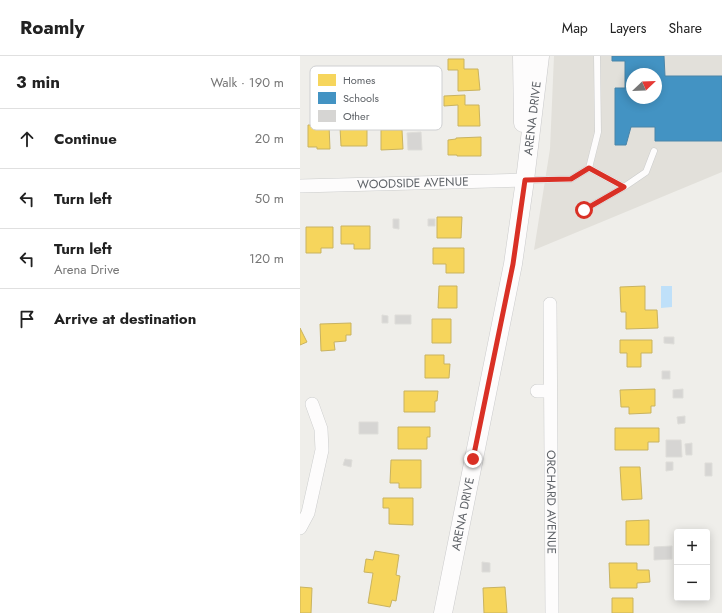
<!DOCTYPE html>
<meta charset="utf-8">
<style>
:root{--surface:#fff;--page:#f6f6f6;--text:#222;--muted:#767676;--line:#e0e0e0}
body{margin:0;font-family:Jost,sans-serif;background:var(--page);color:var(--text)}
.controls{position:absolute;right:12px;bottom:12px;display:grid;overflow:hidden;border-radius:4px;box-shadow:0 2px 10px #0003}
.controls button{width:36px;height:36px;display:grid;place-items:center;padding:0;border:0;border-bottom:1px solid var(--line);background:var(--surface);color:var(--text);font:20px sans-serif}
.compass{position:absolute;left:326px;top:12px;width:36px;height:36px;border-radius:50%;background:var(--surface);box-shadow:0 2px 10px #0003;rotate:67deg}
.stop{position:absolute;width:12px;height:12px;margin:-9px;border:3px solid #d93025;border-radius:50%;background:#fff}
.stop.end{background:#d93025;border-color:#fff;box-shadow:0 1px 4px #0008}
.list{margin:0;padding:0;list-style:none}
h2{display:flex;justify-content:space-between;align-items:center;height:52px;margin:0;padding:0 16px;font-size:17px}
h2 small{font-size:13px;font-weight:400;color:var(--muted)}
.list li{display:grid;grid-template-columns:26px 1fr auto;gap:12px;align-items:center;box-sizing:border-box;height:60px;padding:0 16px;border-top:1px solid var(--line)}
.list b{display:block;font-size:15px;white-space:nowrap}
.list p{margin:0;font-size:13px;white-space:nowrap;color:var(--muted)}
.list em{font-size:13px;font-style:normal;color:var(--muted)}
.icon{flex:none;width:22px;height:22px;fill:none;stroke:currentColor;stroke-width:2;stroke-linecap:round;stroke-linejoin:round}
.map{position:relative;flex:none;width:422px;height:557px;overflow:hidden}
header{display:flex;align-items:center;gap:24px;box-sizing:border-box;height:56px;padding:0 20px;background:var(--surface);border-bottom:1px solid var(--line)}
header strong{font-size:19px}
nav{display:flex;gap:22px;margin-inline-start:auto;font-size:14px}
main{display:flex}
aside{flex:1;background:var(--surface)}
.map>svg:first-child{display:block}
.education{fill:#e2e0da;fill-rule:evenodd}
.water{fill:#bfe0f9}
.homes{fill:#f6d55c;stroke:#c9b360}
.schools{fill:#4393c3;stroke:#4b85a8;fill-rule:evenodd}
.building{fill:#d6d5d3;stroke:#deddd9}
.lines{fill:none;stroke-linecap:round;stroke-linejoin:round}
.service-casing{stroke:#cbcccc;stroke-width:7}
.minor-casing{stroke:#cbcccc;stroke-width:14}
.secondary-casing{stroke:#cacacb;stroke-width:19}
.service{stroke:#fdfcfc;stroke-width:6}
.minor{stroke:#fdfcfc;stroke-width:13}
.secondary{stroke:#fdfcfc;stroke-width:18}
.route{stroke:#d93025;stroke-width:5}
.labels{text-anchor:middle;stroke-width:4;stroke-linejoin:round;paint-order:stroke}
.street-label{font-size:12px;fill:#5f6368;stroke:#fff}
.key{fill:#fff;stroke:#cfd0d2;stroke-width:1}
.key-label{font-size:11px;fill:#5f6368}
</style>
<header>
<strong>Roamly</strong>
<nav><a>Map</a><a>Layers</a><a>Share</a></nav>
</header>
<main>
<aside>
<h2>3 min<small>Walk · 190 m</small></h2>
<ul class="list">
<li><svg class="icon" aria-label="ahead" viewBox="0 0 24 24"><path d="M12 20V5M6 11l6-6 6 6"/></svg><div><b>Continue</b></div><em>20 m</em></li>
<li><svg class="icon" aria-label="left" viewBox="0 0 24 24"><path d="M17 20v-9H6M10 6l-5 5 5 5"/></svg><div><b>Turn left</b></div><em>50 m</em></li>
<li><svg class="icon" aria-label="left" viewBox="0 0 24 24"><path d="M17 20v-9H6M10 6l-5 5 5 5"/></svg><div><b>Turn left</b><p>Arena Drive</p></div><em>120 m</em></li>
<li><svg class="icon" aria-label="arrive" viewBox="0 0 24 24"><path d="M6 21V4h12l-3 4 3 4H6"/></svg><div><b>Arrive at destination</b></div></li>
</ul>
</aside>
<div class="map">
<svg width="422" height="557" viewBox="0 0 422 557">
<rect width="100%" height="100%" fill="#efeeea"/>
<!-- education -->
<path class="education" d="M254 0H422V116L234 194 250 93ZM332 18H356V42H332Z"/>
<!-- water -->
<path class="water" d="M361 230H372V251L361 252Z"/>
<!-- homes -->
<path class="homes" d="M148 3H164V13H178L180 34 158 35V14H148Z
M165 39V49H179L180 70H158V49L144 50V40Z
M8 69H29L30 93H17V91H8Z
M40 71H67V90H41Z
M81 74H102L103 93 81 94Z
M181 81V100H157V99H148V84L156 83V82Z
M137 161H162L161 182H137Z
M41 170H70V193H54V188H41Z
M6 171H33V192H21V197H6Z
M133 192H164V217H146V208H133Z
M139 230H157V252H138Z
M345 230V254H357L358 272 326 273V256H321L320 231Z
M132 263H151V287H132Z
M51 267V279H46V285L34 286 35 294 21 295 20 268Z
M0 272 7 286 0 289Z
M320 284H352V297H341V311H327V297H320Z
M125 299H144V308H150L149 322H125Z
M355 333V350H351V357L329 358V351H321L320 334Z
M104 335H138L137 345H135V356H104Z
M98 371H130V381H127V393H98Z
M315 372H359V386H348V394H315Z
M91 404H121V432H99V427H90Z
M320 411H340L342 443 322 444Z
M83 442H113V469L89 468V452H83Z
M349 464V489H326V465Z
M75 495 99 499 96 519 100 520 96 545 92 544 90 551 68 547 73 517 64 516 66 503 73 504Z
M309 507H337V514H349L350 526 337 527V532H310Z
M0 531 12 532 11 557H0Z
M205 531 207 557H184L183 532Z
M312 542H333V557H312Z"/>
<!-- schools -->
<path class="schools" d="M312 0H364L365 20H422V85H355V71H331L326 89H315V32H325V5H312ZM332 18H356V42H332Z"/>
<!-- building -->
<path class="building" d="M121 76 122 94H108L107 77Z
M93 163H99V173L93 172Z
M128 163H135V170H128Z
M82 259 88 260V267H82Z
M95 259H111V268H95Z
M364 281H374V288L364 287Z
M362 315H370V323H362Z
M383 333V342H373V334Z
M385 360V367L378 368 377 361Z
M59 366H78V378H59Z
M366 384H381L382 401H366Z
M392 387V399H386L385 388Z
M45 403 52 404 51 411 43 409Z
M366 406H373V414L366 415Z
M405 407H412V420H405Z
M372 490V503L354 504V491Z
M182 506 190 507V516H182Z"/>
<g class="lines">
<!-- service casing -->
<g class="service-casing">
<path id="service" d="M289 112 324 131 346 116 354 95
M227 124 271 123 289 112 298 76 297 0
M284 154 324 131"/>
</g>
<!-- minor casing -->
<g class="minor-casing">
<g id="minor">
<path id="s1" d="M0 130 225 124"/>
<path id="s2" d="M250 248 252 557"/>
<path d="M237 335H250"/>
<path d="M0 472 8 457 22 394 21 373 12 348"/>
</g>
</g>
<!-- secondary casing -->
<g class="secondary-casing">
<g id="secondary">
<path d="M222 0 223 67"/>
<path id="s3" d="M143 557 213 208 225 124 240 0"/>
</g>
</g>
<!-- service -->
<use href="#service" class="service"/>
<!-- minor -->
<use href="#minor" class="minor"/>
<!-- secondary -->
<use href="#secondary" class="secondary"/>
</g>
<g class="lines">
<!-- route -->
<path class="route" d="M173 403 213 208 225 124 271 123 289 112 324 131 284 154"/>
</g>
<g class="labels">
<!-- street labels -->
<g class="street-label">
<text dy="4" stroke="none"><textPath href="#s3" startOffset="503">ARENA DRIVE</textPath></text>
<text dy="4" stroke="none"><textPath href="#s1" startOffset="113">WOODSIDE AVENUE</textPath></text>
<text dy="4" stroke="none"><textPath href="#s2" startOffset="198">ORCHARD AVENUE</textPath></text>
<text dy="4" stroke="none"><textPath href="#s3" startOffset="101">ARENA DRIVE</textPath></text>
</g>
</g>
<!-- legend -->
<rect x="10" y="10" width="132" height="64" rx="6" class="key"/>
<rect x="18" y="18" width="18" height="12" fill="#f6d55c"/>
<rect x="18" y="36" width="18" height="12" fill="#4393c3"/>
<rect x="18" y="54" width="18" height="12" fill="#d6d5d3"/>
<g class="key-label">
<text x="43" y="28">Homes</text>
<text x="43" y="46">Schools</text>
<text x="43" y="64">Other</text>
</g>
</svg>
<div class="controls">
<button>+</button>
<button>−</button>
</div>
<svg class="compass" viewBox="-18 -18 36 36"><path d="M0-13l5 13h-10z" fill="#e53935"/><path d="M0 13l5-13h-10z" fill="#767676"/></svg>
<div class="stop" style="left:284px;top:154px"></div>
<div class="stop end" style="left:173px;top:403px"></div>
</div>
</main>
